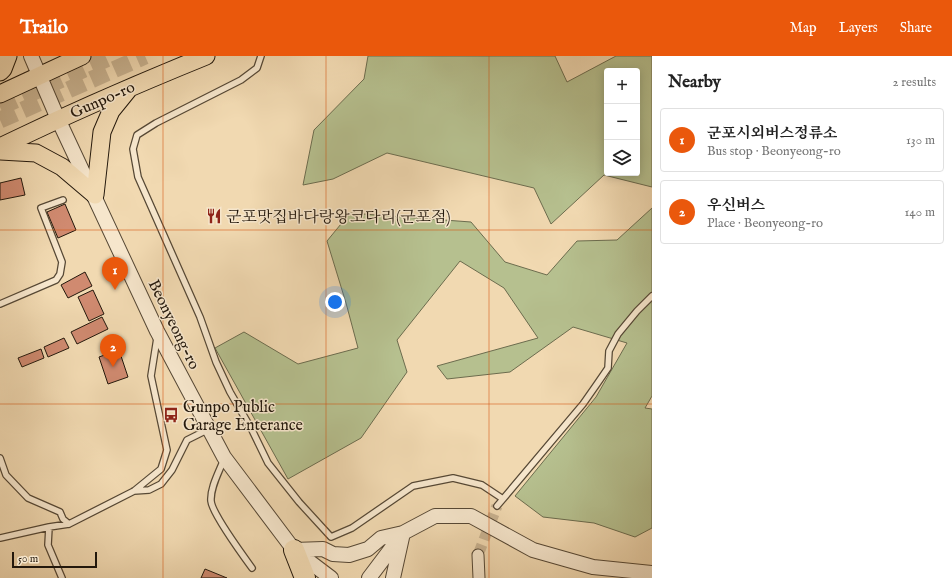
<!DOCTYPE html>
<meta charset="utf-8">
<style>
:root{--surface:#fff;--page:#f2f2f2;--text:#222;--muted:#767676;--line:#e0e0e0;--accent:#ea580c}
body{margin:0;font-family:"IM FELL English","Noto Serif KR",serif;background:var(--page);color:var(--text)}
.controls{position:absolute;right:12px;top:12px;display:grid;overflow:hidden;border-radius:4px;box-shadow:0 2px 10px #0003}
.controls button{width:36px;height:36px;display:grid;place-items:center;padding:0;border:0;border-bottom:1px solid var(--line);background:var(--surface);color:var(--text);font:20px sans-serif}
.scale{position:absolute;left:12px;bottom:10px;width:85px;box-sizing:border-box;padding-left:4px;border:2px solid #23180c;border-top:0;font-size:11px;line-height:14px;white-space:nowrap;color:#23180c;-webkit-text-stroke:3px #f6e6cc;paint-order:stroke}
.you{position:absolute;left:335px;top:246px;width:14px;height:14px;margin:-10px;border:3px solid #fff;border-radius:50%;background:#1a73e8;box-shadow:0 0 0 6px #1a73e833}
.badge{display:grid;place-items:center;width:26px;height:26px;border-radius:50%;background:var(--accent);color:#fff;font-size:13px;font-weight:700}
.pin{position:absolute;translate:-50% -33px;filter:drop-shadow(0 1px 2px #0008)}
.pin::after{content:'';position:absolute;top:21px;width:14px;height:12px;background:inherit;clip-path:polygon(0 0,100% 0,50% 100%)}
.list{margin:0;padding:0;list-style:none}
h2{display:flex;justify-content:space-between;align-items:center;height:52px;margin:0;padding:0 16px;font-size:17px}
h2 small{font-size:13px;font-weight:400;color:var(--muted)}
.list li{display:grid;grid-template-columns:26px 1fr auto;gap:12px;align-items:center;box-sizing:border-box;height:64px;margin:0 8px 8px;padding:0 8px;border:1px solid var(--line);border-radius:4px}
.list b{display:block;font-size:15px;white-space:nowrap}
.list p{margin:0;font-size:13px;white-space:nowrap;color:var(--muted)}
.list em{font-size:13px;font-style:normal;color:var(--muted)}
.icon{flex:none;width:22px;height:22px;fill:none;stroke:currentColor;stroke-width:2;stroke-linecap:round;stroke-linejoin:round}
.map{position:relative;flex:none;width:652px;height:522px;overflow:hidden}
header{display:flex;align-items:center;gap:24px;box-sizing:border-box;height:56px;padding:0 20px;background:var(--accent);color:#fff}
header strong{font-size:19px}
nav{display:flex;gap:22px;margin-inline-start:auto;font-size:14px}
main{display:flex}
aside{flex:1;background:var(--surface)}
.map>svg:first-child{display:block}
.green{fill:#b6c08f;stroke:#6c6c4e;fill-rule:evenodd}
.building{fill:#d08a70;stroke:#23180c}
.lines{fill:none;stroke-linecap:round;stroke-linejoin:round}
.minor-tunnel{stroke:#c8b290;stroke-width:11;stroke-dasharray:11 5.5;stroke-linecap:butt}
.primary-tunnel{stroke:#c8b290;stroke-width:17;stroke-dasharray:17 8;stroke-linecap:butt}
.service-casing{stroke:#564835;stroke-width:8}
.minor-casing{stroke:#564835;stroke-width:13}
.tertiary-casing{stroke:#564835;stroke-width:16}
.primary-casing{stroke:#23180c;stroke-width:19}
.motorway-casing{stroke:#23180c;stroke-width:22}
.service{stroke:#f6e6cc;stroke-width:5.5}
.minor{stroke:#f6e6cc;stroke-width:11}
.tertiary{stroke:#f6e6cc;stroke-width:14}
.primary{stroke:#f1d9b1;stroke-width:17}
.motorway{stroke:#f1d9b1;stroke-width:20}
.grid{fill:none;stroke:#d4520c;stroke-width:1;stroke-opacity:0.55}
.labels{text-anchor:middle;stroke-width:3;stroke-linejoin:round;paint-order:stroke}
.street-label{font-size:16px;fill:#23180c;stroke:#f6e6cc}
.poi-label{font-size:16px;fill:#23180c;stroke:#f6e6cc;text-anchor:start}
</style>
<header>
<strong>Trailo</strong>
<nav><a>Map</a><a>Layers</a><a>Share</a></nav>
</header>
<main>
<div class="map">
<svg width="652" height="522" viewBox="0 0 652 522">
<rect width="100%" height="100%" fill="#f1d9b1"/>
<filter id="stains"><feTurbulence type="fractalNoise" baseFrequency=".005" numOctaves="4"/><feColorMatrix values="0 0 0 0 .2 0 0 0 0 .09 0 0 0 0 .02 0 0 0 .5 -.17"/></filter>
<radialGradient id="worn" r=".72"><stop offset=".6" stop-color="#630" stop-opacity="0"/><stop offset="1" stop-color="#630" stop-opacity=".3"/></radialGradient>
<!-- green -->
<path class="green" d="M368 0H555L567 26 616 0H652V131L604 119 551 168 534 132 387 97 333 123 303 129 314 74 364 23ZM607 15H637V117H607Z
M652 152V340L645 352 652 353V472L635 481 594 467 543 461 515 440 596 341 627 287 573 271 510 316 447 323 437 310 538 282 504 232 460 205 397 284 407 316 361 382 288 423 215 292 244 276 298 308 358 292 346 247 327 185 350 157 471 166 505 206 547 219 577 185 617 184Z"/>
<!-- building -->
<path class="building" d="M21 122 25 139 0 144V127Z
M65 148 76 174 58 182 47 156Z
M85 216 92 230 68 242 61 229Z
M93 234 104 258 89 265 78 241Z
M102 261 108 273 77 288 71 276Z
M64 282 69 292 48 301 44 291Z
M41 293 44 302 22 311 18 302Z
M119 294 128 321 108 328 99 301Z
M205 513 227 522H201Z"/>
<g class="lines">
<!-- minor-tunnel -->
<path class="minor-tunnel" d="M478 499 497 450"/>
<!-- primary-tunnel -->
<path class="primary-tunnel" d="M0 51 113 0
M0 64 145 0"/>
<!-- service casing -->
<g class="service-casing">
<path id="service" d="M261 0 257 12 241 24 156 67 137 79 133 93 138 121 200 261 216 306 230 336 252 374 268 407 299 446 331 481 352 472 413 430 453 422 482 429 503 443 497 450
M0 248 56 224 60 218 62 206 41 152 63 144
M0 402 6 419 28 442 60 456 63 463 69 468
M224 403C219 416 210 432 211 445 212 457 244 501 252 512
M134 435 149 434 161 428 172 414 187 384 209 373
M503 443 583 348 597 328 608 312 609 295 618 278 637 255 652 240
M0 482 49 471
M62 522 48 489 49 471 69 468 134 435 161 413 167 394 151 320 157 282"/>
</g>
<!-- minor casing -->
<g class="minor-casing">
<path id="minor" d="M478 499 479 522"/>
</g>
<!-- tertiary casing -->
<g class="tertiary-casing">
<path id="tertiary" d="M31 0 58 63 157 275 224 401 294 494 331 522
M294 494 323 493 333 498 349 499 368 493 381 482 403 477 393 522
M369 522 403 477 435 460H471L533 494 593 511 652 517"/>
</g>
<!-- primary casing -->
<g class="primary-casing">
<path id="primary" d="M0 16 3 13 8 0
M0 38 82 0
M0 91C68 58 137 28 206 0
M0 95 36 97 62 111 95 139
M95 139 102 76 111 55 128 34"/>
</g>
<!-- motorway casing -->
<g class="motorway-casing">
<path id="motorway" d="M294 494 305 522"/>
</g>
<!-- service -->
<use href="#service" class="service"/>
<!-- minor -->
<use href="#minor" class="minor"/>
<!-- tertiary -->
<use href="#tertiary" class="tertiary"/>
<!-- primary -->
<use href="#primary" class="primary"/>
<!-- motorway -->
<use href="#motorway" class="motorway"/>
</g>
<!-- grid -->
<path class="grid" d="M163 0V522M326 0V522M489 0V522M0 174H652M0 348H652"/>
<!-- icons -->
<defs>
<g id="restaurant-bare" transform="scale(1.2)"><path d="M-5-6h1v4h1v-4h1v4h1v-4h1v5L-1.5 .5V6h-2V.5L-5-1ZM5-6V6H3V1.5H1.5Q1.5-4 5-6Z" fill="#8f2418" stroke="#f6e6cc" stroke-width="2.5" paint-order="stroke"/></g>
<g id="bus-bare" transform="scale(1.2)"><path d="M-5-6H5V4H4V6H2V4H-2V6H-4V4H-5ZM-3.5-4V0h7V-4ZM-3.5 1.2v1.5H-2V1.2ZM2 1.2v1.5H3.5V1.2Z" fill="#8f2418" stroke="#f6e6cc" stroke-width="2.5" paint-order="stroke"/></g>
</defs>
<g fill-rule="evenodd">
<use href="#restaurant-bare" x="214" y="160"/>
<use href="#bus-bare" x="171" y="359"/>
</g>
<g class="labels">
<!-- street labels -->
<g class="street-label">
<text transform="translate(102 43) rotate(-24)" y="6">Gunpo-ro</text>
<text transform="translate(175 268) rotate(64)" y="6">Beonyeong-ro</text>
</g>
<!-- poi labels -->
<g class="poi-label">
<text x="226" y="166">군포맛집바다랑왕코다리(군포점)</text>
<text x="183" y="356">Gunpo Public<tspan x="183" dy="18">Garage Enterance</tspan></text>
</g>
</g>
<rect width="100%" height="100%" filter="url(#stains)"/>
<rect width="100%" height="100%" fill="url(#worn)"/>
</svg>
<div class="controls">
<button>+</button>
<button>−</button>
<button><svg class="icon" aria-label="layers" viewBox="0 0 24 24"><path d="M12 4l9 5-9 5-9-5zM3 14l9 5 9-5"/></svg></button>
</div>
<div class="scale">50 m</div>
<div class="you"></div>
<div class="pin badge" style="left:115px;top:234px">1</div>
<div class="pin badge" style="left:113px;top:311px">2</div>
</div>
<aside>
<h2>Nearby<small>2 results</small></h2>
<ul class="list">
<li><span class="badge">1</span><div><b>군포시외버스정류소</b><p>Bus stop · Beonyeong-ro</p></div><em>130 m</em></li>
<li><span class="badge">2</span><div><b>우신버스</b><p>Place · Beonyeong-ro</p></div><em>140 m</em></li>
</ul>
</aside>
</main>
